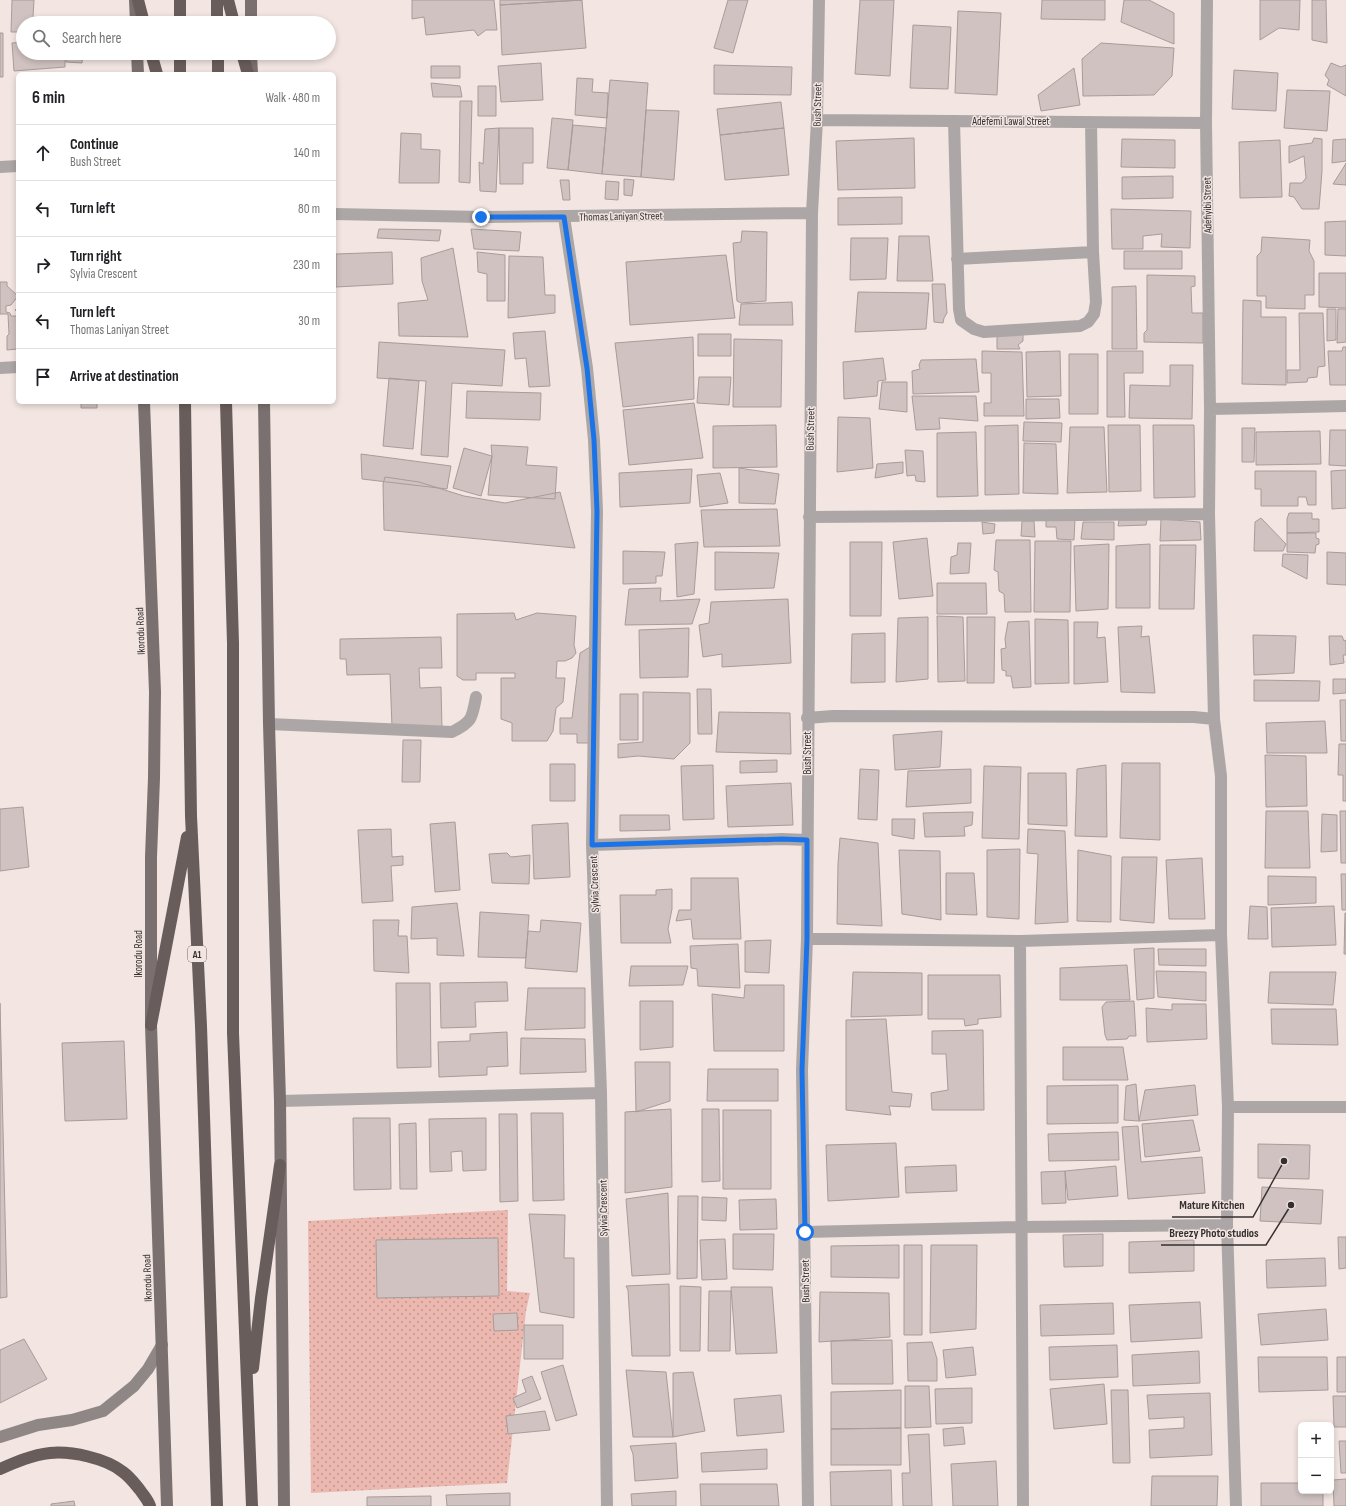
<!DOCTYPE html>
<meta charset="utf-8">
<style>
:root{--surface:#fff;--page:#f6f6f6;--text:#202124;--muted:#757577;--line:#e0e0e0}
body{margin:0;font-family:"Sofia Sans Condensed",sans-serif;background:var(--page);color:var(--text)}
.controls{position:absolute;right:12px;bottom:12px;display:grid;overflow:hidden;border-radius:6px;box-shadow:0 2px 6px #0003}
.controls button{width:36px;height:36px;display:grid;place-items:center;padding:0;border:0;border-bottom:1px solid var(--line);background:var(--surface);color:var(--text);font:20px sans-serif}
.stop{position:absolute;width:12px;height:12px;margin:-9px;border:3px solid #1a73e8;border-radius:50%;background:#fff}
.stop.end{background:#1a73e8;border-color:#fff;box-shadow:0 1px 4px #0008}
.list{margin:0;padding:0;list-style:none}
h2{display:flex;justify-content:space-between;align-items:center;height:52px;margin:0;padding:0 16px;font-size:17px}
h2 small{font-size:13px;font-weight:400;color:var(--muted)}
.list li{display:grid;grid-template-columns:26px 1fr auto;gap:12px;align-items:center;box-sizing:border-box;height:56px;padding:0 16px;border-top:1px solid var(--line)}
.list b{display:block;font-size:15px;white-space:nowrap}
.list p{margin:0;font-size:13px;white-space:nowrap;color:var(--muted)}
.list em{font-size:13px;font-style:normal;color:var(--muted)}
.icon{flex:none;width:22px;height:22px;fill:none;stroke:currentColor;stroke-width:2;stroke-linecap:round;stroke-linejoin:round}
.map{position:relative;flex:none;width:1346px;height:1506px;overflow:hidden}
.search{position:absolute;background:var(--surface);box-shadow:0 2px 6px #0003;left:16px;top:16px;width:320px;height:44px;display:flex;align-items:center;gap:10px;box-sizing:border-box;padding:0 14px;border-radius:22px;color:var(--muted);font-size:15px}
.panel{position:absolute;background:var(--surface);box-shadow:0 2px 6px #0003;left:16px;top:72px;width:320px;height:332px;border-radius:6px}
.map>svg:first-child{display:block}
.grass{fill:url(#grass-dots)}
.building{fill:#cfc2c0;stroke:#a89c99}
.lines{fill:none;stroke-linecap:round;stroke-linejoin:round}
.street{stroke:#aca7a6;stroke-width:12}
.secondary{stroke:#8f8785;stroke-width:12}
.primary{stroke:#7a706f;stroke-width:12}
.highway{stroke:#695d5b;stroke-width:12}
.route{stroke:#1a73e8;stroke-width:5}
.labels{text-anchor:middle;stroke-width:3;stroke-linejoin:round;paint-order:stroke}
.shield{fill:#f2e5e2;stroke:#6e6665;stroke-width:1}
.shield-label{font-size:10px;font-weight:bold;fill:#35302f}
.street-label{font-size:11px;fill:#35302f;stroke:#f2e5e2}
.leader{fill:none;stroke:#35302f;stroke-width:1.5}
.callout-dot{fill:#35302f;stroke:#f2e5e2;stroke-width:1.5}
.callout-label{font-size:12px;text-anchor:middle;font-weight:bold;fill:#35302f;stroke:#f2e5e2;stroke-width:3;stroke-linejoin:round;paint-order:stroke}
</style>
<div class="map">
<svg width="1346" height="1506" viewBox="0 0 1346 1506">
<defs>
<pattern id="grass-dots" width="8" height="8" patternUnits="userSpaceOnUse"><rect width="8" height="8" fill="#ebb7ae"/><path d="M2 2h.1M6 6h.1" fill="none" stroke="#bf958e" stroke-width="1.8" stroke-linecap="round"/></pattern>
</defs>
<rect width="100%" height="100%" fill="#f2e5e2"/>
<!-- grass -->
<path class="grass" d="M508 1210 507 1291 530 1293 526 1311 507 1483 311 1493 308 1221Z"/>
<!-- building -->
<path class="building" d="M12 0H34L33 17H58L57 23H23V32H11Z
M412 0H494L497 30H486L478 36 474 30 426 35 424 17 412 19Z
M500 0H582L500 5Z
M582 0 586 48 502 55 500 5Z
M728 0H748L733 53 714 48Z
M860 0H894L890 76 855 74Z
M1042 0H1105V20L1041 19Z
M1124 0H1149L1174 13V44L1121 22Z
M1260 0H1300L1299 30 1279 28 1260 40Z
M1312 0H1326L1327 43 1312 40Z
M958 11 1001 13 997 95 955 93Z
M913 25 951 27 948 89 910 88Z
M0 33H3V77H0Z
M23 42V53H65V67L14 71 12 43Z
M1101 43 1174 48 1172 76 1154 95 1083 96 1082 59Z
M66 53H83L82 63 66 62Z
M541 63 543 100 501 102 498 66Z
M1331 63 1341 67 1346 65V96L1327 85 1329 80 1325 75Z
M714 65 792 67 791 95 714 94Z
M431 66H460V78H431Z
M1074 68 1080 105 1041 111 1038 95Z
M1234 70 1278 73 1276 111 1232 109Z
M577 78 593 79 592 92 608 93 607 118 575 115Z
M610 80 648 83 641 177 602 174Z
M431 83 460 86 462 97H433Z
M478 86H496V116H478Z
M1287 90 1330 91 1327 131 1284 128Z
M460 101H472L470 183 459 182Z
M781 102 784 128 720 135 717 109Z
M646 110 679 111 674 180 641 177Z
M552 118 573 120 568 170 547 168Z
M573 125 606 128 602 174 568 170Z
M499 128H533V163H523V184H500Z
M499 128 496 192 480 191 479 162 483 164 485 129Z
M784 128 789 175 725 180 720 135Z
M401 133 421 134V149L440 150 439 183H399Z
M914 138 915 188 838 190 836 141Z
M1314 138 1322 139V171L1319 209H1302L1294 197 1289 196 1290 183H1302L1306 178 1304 156 1289 163V146L1312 143Z
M1122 139 1175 140V168L1121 167Z
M1346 139V161L1332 163 1333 140Z
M1280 140 1282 197 1240 198 1239 142Z
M1346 163V185L1333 184 1345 165Z
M1173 176V198L1122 199V177Z
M624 179 634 180 632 196 624 195Z
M560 180H569L570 200H563Z
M606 181 619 182 618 200 605 199Z
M902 197V224L838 225V198Z
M1111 209 1191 211 1190 248 1161 247 1162 234 1143 236V249H1112Z
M1346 221V256L1325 255V222Z
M379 229 441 230 439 241 377 238Z
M471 229 521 232 519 251 474 249Z
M742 231 767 232 766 301 741 303 737 301 733 243 741 242Z
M899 236H929L933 281H897Z
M1262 237 1310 240 1309 251 1314 261V295H1305V309L1266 308V296H1257V256L1261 252Z
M851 238H888L886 279 850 280Z
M453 248 468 337 399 336 398 303 428 300 422 281 421 258Z
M1124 251H1182V269H1124Z
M392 252 393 284 336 287V254Z
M477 252 505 255V301H487V274L478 272Z
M726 255 735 318 630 325 626 262Z
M509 256 543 257 545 295H555V313L508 318Z
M1319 273H1346V308L1319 307Z
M1147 275 1195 276V286L1191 287 1192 313H1203V343L1144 342V333L1147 330Z
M0 282H7V286L18 296 11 305 6 306V312L10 313 11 316H18L17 311 15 310 18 307V349L7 350V336L9 334 8 314H0Z
M932 284H945L947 313 944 318 943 323 934 322Z
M1136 286 1137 349H1112V287Z
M858 292 929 293 926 329 855 332Z
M1243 300 1261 301V317H1286V385L1242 384Z
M792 302 793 325H739L741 304Z
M1327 309H1336V340L1327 341Z
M1338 309H1346V342L1337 343Z
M1299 313H1323L1325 366 1318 367 1317 377 1308 378 1307 382 1287 383V370H1300Z
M545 331 550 386 529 387 526 358 515 359 513 333Z
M1003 332H1023V341L1018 345 1020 349H997V337Z
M698 334H731V356H698Z
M693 337 694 399 623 407 615 343Z
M734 339 782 340 781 407H733Z
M379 342 505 350 502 386 452 383 448 457 421 455 426 381 377 378Z
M1343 347H1346V385H1330L1328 351H1342Z
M982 351 1022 352 1024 416H984V403H991V373H982Z
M1060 351 1061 396 1027 397 1026 352Z
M1107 351H1143V373H1124L1125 417H1107Z
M1069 354H1098V414H1069Z
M883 358 886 380 878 381 877 396 844 399 843 362Z
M976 359 979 392 913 394 912 371 920 369 919 365 921 360Z
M1170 365H1193L1192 419 1129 418 1130 385 1170 386Z
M699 377H731L729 405 697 403Z
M389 378 419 381 413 449 383 446Z
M882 382H907V412L879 409Z
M467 391 541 393 540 420 466 418Z
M912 396H976L978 421 939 418 940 429 916 430Z
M1026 399H1059L1060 418 1026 419Z
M81 402H97V408H81Z
M694 403 703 458 629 465 623 410Z
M838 417 870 418 873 468 837 472Z
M1024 422 1062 423 1061 442 1023 441Z
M776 425 777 467 713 468V426Z
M1018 425 1019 494 985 495V426Z
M1108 425H1140L1141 491 1109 492Z
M1153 425H1194L1195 497 1154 498Z
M1070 427H1104L1107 492 1067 493Z
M1242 428H1255L1254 462H1242Z
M1330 430H1346V466L1329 465Z
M1320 431 1321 464 1256 465V432Z
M976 432 978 496 937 497V433Z
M1024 443 1056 444 1058 494 1023 493Z
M491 445 528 447 526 465 557 467 555 499 488 495 492 456Z
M464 448 492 456 481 496 453 488Z
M905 450 923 451 925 482 916 481 915 475 907 476Z
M361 454 451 466 447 489 362 479Z
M903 462V473L875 478 877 464Z
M739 468 779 474 775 504 739 503Z
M692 469 690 503 620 507 619 473Z
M1346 470V508L1332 509 1331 471Z
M1255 471H1316V505H1308L1306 497H1298V506H1261V489H1255Z
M720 473 728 503 700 507 697 475Z
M385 477 419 482 464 496 505 503 560 492 575 548 384 530 383 484Z
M777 509 780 546 704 547 701 510Z
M1289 513H1312V519H1319V532L1287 533V519Z
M1261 518 1286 544 1283 551H1254L1255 522Z
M1075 519 1074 540 1057 539 1056 527H1046V520Z
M1161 519 1200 522 1201 540 1160 541Z
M1119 520H1147L1146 525 1118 526Z
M1022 521H1034L1035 537 1021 536Z
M982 522 995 524 994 533 983 534Z
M1083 522H1114V540L1081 539Z
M1287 533H1316V538L1319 539V544L1316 545 1315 553 1287 552Z
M927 538 933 596 899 599 893 542Z
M996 540H1030L1031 612H1005L1004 594 999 591 998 572 994 570Z
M1035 541H1071L1070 612H1034Z
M698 542 694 594 677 597 675 544Z
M850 542H882L881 616H850Z
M958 543H971L969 573 950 574 951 557 957 555Z
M1109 544 1108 609 1076 611 1074 546Z
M1150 544V608H1116V546Z
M1160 545H1196L1194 609H1159Z
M623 551 665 552 662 576H656V583L623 584Z
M715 552 779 553 774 588 715 590Z
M1327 552 1346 553V585L1327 584Z
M1283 554 1308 555 1307 579 1282 566Z
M937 583H986L987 614H937Z
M661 588 660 601 700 599 692 624 625 625 629 589Z
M788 599 791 663 722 667V654L703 657 699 625 709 623 711 602Z
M514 613 516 620 537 613 576 616 574 645 576 653 572 658 565 661H557L556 678H565L563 702 556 708 553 731 547 741H512V723L501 719V678H515V673H476V680H463L457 676V614Z
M937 616 963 617 965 681 938 682Z
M928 617V679L896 682 898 618Z
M967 617H995L994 683H967Z
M1035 619 1068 620 1069 683 1035 684Z
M1029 621 1031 687 1013 688 1011 676H1006V671L1002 670 1001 649 1006 648 1005 639 1008 622Z
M1074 622H1098L1097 638 1105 637 1108 682 1074 684Z
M1142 626 1141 637 1149 636 1155 693 1121 692 1118 627Z
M689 628 688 677 640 678 639 630Z
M885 633V682L851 683 852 634Z
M1253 635 1296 636 1294 673 1254 675Z
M1329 636H1342L1344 641 1346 640V655H1343L1344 663 1330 665Z
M441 637 442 668H419L420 688 441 687 442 729 392 727 390 674 347 675 346 659H340V639Z
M590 647V743H577V734H560V718H572L580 653Z
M1333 679H1346V693L1333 694Z
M1254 680 1320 681 1319 701H1254Z
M697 689H711L712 734H698Z
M643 692 690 693V743L674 759 638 756 618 758V744L643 742Z
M620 694H638V740H620Z
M1340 700H1346V741H1341Z
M719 712 790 713 791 754 716 752Z
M1325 721 1327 753H1267L1266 723Z
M942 731 940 767 895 770 893 735Z
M403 740H421L420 782H402Z
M1339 744H1346V801H1343V775H1338Z
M1265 755 1306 756 1307 806 1266 807Z
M777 760V772L740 773V761Z
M1122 763H1160V840L1120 838Z
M550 764H575V801H550Z
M713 765 714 819 683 820 681 766Z
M1106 765 1107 837 1075 836 1077 769Z
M984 766 1021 767 1019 839 982 838Z
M860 769 879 770 877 820 858 819Z
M971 769V803L906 807 908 771Z
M1028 773H1066L1067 826 1028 824Z
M791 783 793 825 728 827 726 786Z
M23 807 29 867 0 871V809Z
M1266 811H1308L1310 868H1265Z
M1340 811H1346V863H1341Z
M973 812 972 825 964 827 965 836 925 837 923 813Z
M1322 814 1337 815V851L1321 852Z
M620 815H669L670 830 620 831Z
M892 819H915L914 839 892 835Z
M455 822 460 890 435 892 430 824Z
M568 823 570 877 534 879 532 825Z
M391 829 392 857 403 856V865L391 866 393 901 362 903 358 830Z
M1028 829 1065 831 1068 922 1035 924 1038 854 1027 853Z
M840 838 878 843 882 926 837 924 838 864Z
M1020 849 1019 919 987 917V850Z
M899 850 940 851 941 920 902 914Z
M1078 850 1111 856V922L1077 921Z
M507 853 511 857 530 855 529 884 492 883 489 854Z
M1122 857H1157L1154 923 1120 920Z
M1202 858 1205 919H1169L1166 860Z
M946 873H974L977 915 946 914Z
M1341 874H1346V910H1342Z
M1268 876 1316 877V903L1268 905Z
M691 878H738L741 939H693L691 919 676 921 679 910H691Z
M672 889V909L668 929 671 943H621L620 895H656V890Z
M457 903 464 956 437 955V938L411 939 412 907Z
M1250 906 1267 907 1268 939H1248Z
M1334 906 1336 945 1272 947 1271 908Z
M480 912 529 915 526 958 478 957Z
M1345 913H1346V954H1344Z
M373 920H399L398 936H407L409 973 374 971Z
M541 920 581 923 577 972 525 968 528 931 540 932Z
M771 940 769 973 745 972V941Z
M738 944 740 988 698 986 697 969 691 968 690 946Z
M1154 948V998L1137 1000 1134 949Z
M1158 949H1206V966L1159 965Z
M1127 965 1130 1000H1060V968Z
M631 966H688L683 985 629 986Z
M1156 971 1206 972V1001L1158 997Z
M853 972 922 973V1015L851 1017Z
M1270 972H1336L1333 1005 1268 1003Z
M928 975H1000L1001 1017 978 1019V1024L965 1026 964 1019H928Z
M507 982 508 1001 475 1002 476 1027 441 1028 440 983Z
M396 983H430L431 1067 397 1068Z
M745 985H784V1051H714L712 994 744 998Z
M528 988H585V1028L525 1030Z
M640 1001H673V1047L640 1050Z
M1134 1001 1136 1036H1129L1127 1039 1107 1040 1105 1035 1102 1007 1106 1002Z
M0 1003 7 1297 0 1298Z
M1172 1004H1206L1207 1039 1147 1042 1146 1008 1172 1010Z
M1271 1009H1336L1338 1045 1272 1044Z
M886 1019 892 1092 912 1094 910 1107 889 1106 891 1115 846 1110V1020Z
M983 1030 984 1110H932L931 1093 948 1090 946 1054H932V1031Z
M507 1032 508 1066 487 1067V1075L439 1077 438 1042 470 1041V1034Z
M521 1038 585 1039 586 1072 520 1074Z
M124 1041 127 1119 65 1121 62 1043Z
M1063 1047H1123L1128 1080H1063Z
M635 1062H670V1101L636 1112Z
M708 1069H778V1101H707Z
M1136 1084 1139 1121 1124 1120 1126 1086Z
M1118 1085V1123L1047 1124V1086Z
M1195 1085 1198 1115 1139 1121 1145 1090Z
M671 1109 672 1187 625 1193V1112Z
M702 1109H719L720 1181 702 1182Z
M723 1110H771V1189H723Z
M531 1113H563L564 1200 533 1201Z
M499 1114H517L518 1201 500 1202Z
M353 1118H390L391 1189 354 1190Z
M486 1118V1170L463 1171 462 1151 451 1152 452 1171 430 1172 429 1119Z
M1193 1120 1200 1151 1145 1157 1142 1124Z
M416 1123 417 1189H400L399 1124Z
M1138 1126 1141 1162 1202 1157 1205 1193 1128 1199 1122 1127Z
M1118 1132 1119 1160 1049 1161 1048 1134Z
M896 1143 899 1197 828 1201 826 1145Z
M1258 1144 1310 1145 1309 1179 1258 1178Z
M956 1165 957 1191 906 1193 905 1167Z
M1116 1166 1118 1196 1068 1200 1065 1171Z
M1065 1171 1066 1203 1042 1204 1041 1172Z
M1262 1187 1323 1190 1321 1224 1260 1221Z
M668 1193 670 1274 632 1276 626 1199Z
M678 1196H698L697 1278 677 1279Z
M702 1197 727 1198 726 1221 702 1220Z
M776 1199 777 1229 740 1230 739 1200Z
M529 1214 565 1215 564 1258H574V1318L540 1312Z
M733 1234H774L773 1270 733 1269Z
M1103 1234V1266L1064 1267 1063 1235Z
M1338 1237H1346V1268L1339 1269Z
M498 1238 499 1296 377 1298 376 1240Z
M725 1239 727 1279 702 1280 700 1240Z
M1194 1240V1271L1129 1273V1242Z
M899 1245V1278L831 1277V1246Z
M904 1245H922V1335H904Z
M931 1245H977L976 1329 930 1333Z
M1325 1258 1326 1286 1267 1288 1266 1260Z
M669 1284 670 1356H632L628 1290 626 1286Z
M680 1286 701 1287 700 1351H680Z
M731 1287H772L777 1353 736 1354Z
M709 1291H731L730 1351H708Z
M820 1292 889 1293 890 1337 819 1342Z
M1200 1302 1202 1338 1131 1342 1129 1305Z
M1113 1303 1114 1334 1041 1336 1040 1305Z
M1326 1309 1328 1340 1261 1345 1258 1314Z
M517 1313 518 1330 494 1331 493 1314Z
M524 1325H563V1359H524Z
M24 1339 47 1379 0 1403V1350Z
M892 1340 893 1384H832L831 1341Z
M932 1342 937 1359V1381H908L907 1343Z
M1117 1345 1118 1377 1050 1380 1049 1347Z
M973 1347 976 1375 946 1378 943 1350Z
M1199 1351 1200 1383 1133 1386 1132 1355Z
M1258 1357H1327L1328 1390 1259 1392Z
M1337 1357H1346V1392H1337Z
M563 1365 577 1415 556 1421 541 1372Z
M626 1370 666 1372 673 1437H633Z
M693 1372 705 1431 673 1437V1373Z
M532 1376 541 1399 517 1408 513 1398 526 1392 522 1380Z
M1104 1384 1107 1424 1054 1429 1050 1389Z
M905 1386H929L931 1427 905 1428Z
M972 1388V1423L936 1424 935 1389Z
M901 1390V1428L831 1429V1392Z
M1111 1390H1128L1130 1463H1113Z
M1210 1393 1212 1455 1150 1458 1149 1430 1184 1428V1417L1149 1419 1147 1395Z
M781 1395 784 1432 737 1436 734 1399Z
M1333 1396H1346V1427H1334Z
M545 1411 550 1430 508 1434 506 1416Z
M963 1427 965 1444 944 1446 943 1429Z
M901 1428V1465H831V1429Z
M929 1434 932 1506H903L902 1473H910L908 1435Z
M1339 1441H1346V1473H1341Z
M676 1443 678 1478 635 1481 633 1454 630 1446Z
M767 1449V1469L702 1472 701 1453Z
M996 1461 998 1506H953L951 1464Z
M891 1470 892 1506H831L830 1472Z
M1152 1476H1218L1217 1506H1151Z
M1346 1479V1506H1334L1333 1480Z
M1261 1483H1301V1491H1323V1506H1261Z
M700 1484H777L779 1506H701Z
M676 1491V1506H632L631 1494Z
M510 1493V1506H447L446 1495Z
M431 1496V1506H367V1497Z
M74 1501 75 1506H51V1504Z"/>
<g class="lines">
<!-- street -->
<path class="street" d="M1207 0 1206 123 1210 409 1209 514 1214 719 1221 776V935L1228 1107 1227 1225 1236 1506
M817 120 1206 123
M954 121 959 309 961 320 974 329 984 332 1080 326 1088 322 1094 314 1096 302 1093 252 1091 122
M0 167 18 166
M334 214 481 217 812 213
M564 217 587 368 594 440 597 511 592 845 601 1093 607 1506
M957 259 1093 252
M0 368 18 367
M1210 409 1346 406
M809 517 1209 514
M807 718 833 716 1194 717 1214 719
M269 724 452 732C472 722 472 719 476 697
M592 845 782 839 807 840
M807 939H839L1020 941 1221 935
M1020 941 1023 1506
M280 1101 601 1093
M1228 1107H1346
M805 1232 1021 1227 1227 1225
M808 1506 802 1070 807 939 812 213 817 120 819 0"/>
<!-- secondary -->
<path class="secondary" d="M0 1437 38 1425 72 1420 103 1411 134 1386 148 1369 162 1345"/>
<!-- primary -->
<path class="primary" d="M135 0 136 23
M251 0V23
M137 53 138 74
M251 53 252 74
M144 402 155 692 154 778 151 857V1025L167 1506
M264 402 269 724 280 1101 284 1506"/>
<!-- highway -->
<path class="highway" d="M138 0 144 23
M180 0V23
M217 0V23
M228 0 234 23
M151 53 157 74
M180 53V74
M218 53V74
M242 53 248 74
M185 402 191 816 201 1026 217 1506
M226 402 233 643V1033L252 1506
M151 1025 187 837
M253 1368 261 1298 280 1165
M0 1469C16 1462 32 1455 50 1453 71 1451 106 1458 123 1472 130 1477 135 1484 140 1490 144 1496 148 1500 150 1506"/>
</g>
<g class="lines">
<!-- route -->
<path class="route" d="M481 217H564L587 368 594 440 597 511 592 845 782 839 807 840V939L802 1070 805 1232"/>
</g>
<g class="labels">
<!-- shield labels -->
<rect class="shield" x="188" y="946" width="18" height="16" rx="3"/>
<g class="shield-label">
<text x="197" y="958">A1</text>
</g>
<!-- street labels -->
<g class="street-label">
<text transform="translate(817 105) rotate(-89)" y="4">Bush Street</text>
<text x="1011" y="125">Adefemi Lawal Street</text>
<text transform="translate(1207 205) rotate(-91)" y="4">Adefiyibi Street</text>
<text transform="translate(621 216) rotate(-1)" y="4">Thomas Laniyan Street</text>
<text transform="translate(810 429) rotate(-89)" y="4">Bush Street</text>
<text transform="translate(140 631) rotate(-92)" y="4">Ikorodu Road</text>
<text transform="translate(807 753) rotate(-90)" y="4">Bush Street</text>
<text transform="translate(594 884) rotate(-92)" y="4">Sylvia Crescent</text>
<text transform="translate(138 954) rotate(-90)" y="4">Ikorodu Road</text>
<text transform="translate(603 1208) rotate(-91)" y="4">Sylvia Crescent</text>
<text transform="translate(147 1278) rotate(-92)" y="4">Ikorodu Road</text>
<text transform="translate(805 1281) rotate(-91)" y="4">Bush Street</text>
</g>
</g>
<!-- callouts -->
<path class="leader" d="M1284 1161L1253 1217H1172M1291 1205L1266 1245H1161"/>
<g class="callout-dot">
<circle cx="1284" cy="1161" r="4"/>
<circle cx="1291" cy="1205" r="4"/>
</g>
<g class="callout-label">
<text x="1212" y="1209">Mature Kitchen</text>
<text x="1214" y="1237">Breezy Photo studios</text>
</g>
</svg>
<div class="controls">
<button>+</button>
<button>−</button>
</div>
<div class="stop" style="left:805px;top:1232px"></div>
<div class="stop end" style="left:481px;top:217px"></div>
<div class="search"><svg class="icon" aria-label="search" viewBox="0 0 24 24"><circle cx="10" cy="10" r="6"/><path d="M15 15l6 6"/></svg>Search here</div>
<section class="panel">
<h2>6 min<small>Walk · 480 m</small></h2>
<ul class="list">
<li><svg class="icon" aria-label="ahead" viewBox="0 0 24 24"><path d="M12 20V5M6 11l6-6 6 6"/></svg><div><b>Continue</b><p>Bush Street</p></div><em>140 m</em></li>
<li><svg class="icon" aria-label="left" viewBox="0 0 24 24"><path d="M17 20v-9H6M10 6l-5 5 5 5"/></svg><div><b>Turn left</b></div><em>80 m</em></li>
<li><svg class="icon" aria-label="right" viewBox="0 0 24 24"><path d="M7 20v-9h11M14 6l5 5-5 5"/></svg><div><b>Turn right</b><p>Sylvia Crescent</p></div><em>230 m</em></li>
<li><svg class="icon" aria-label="left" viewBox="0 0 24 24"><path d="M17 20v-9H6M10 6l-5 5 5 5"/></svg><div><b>Turn left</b><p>Thomas Laniyan Street</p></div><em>30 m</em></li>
<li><svg class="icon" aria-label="arrive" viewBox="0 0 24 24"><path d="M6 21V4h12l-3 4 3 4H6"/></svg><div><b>Arrive at destination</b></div></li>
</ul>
</section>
</div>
